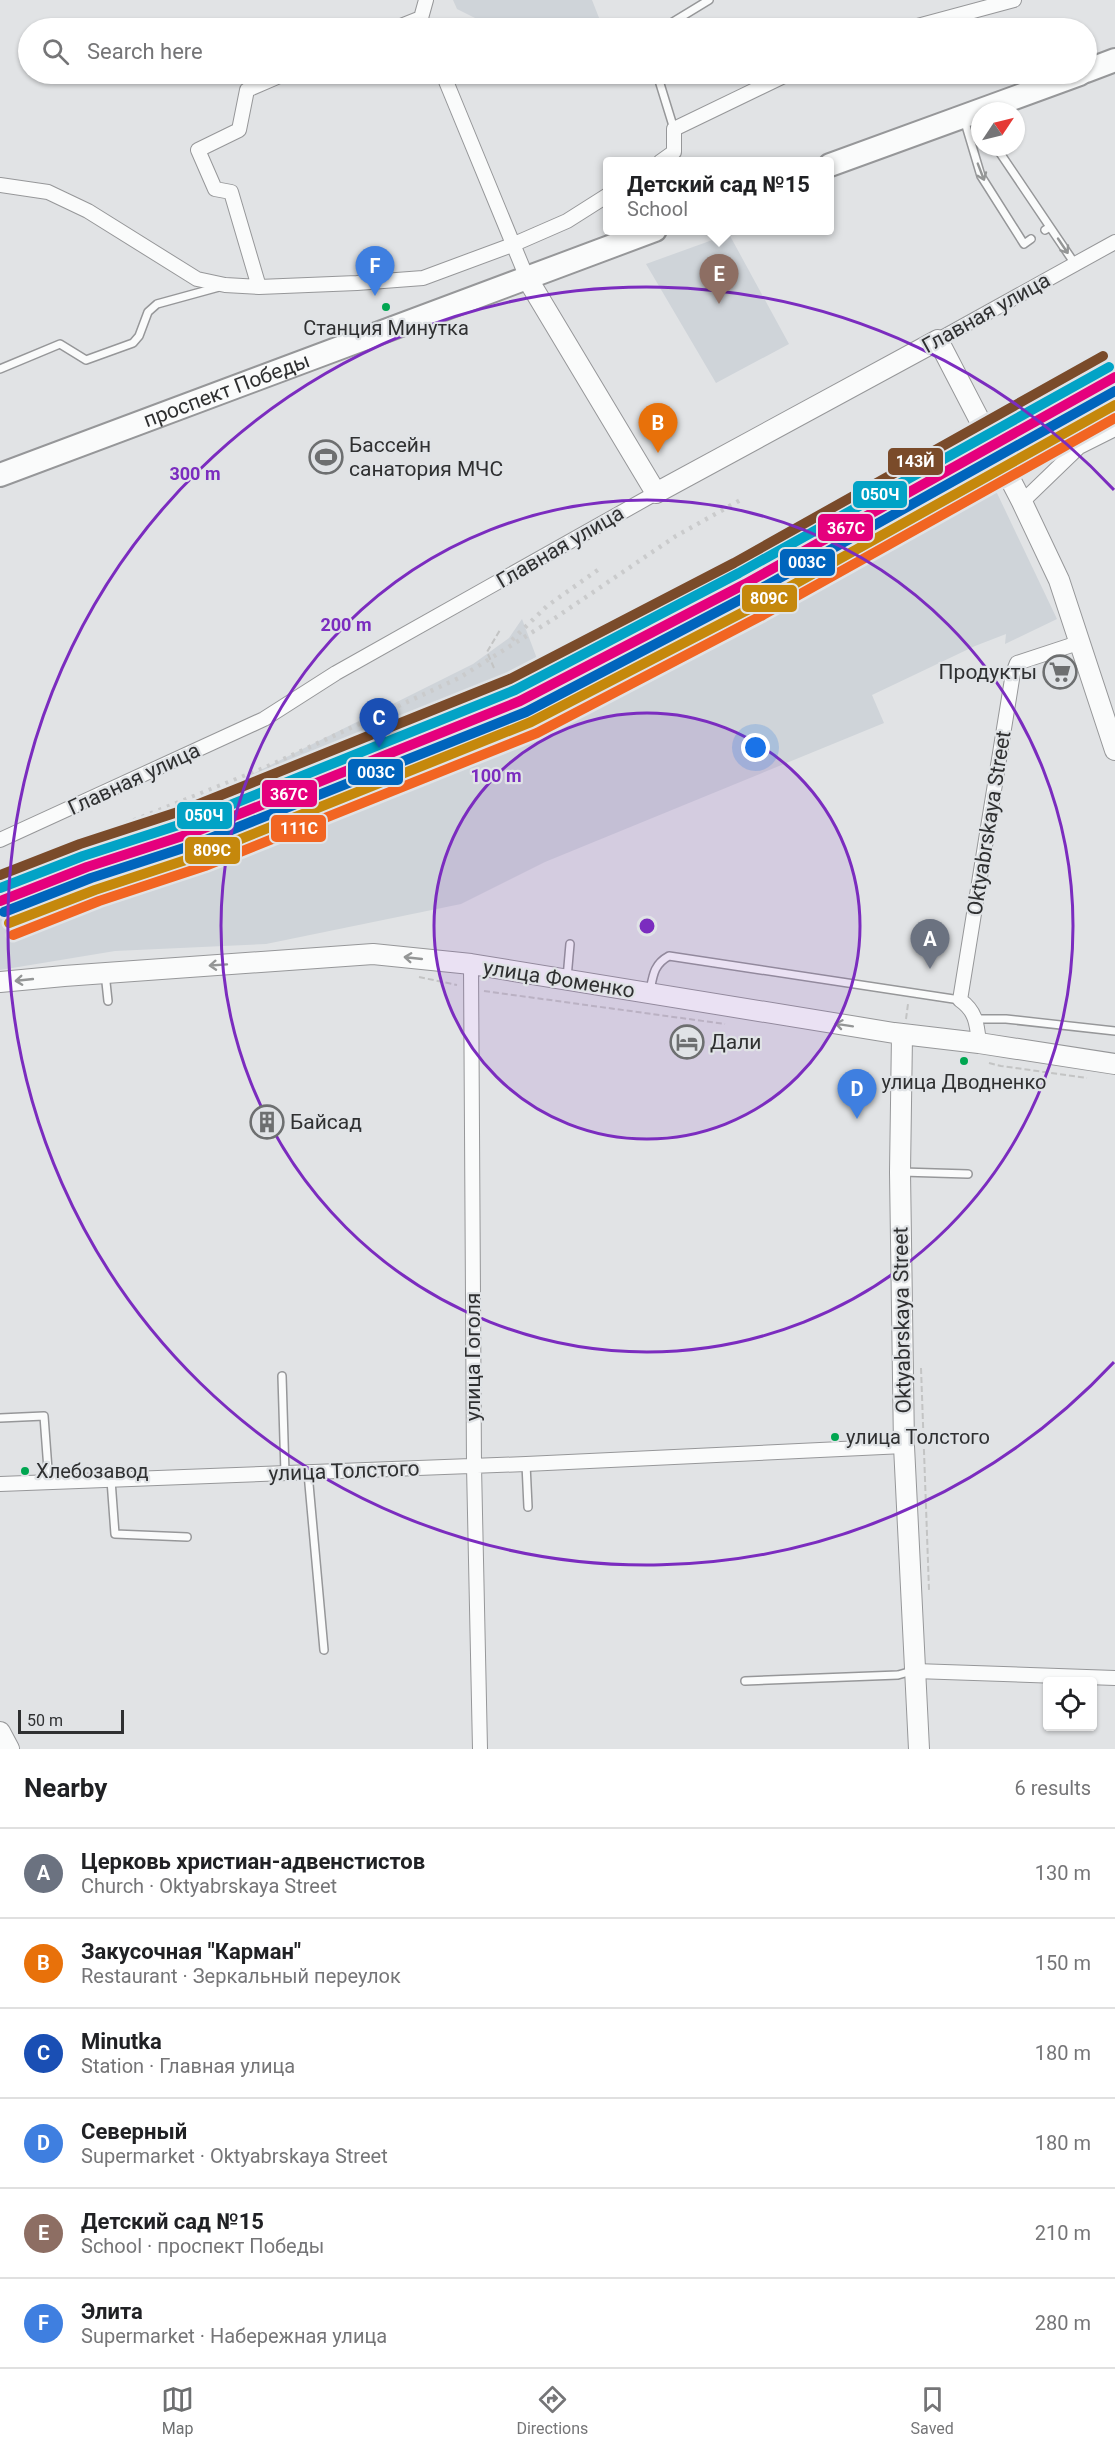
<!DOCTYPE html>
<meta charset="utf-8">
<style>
:root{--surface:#fff;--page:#f6f6f6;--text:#202124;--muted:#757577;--line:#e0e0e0;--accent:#6d6f70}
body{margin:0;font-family:Roboto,sans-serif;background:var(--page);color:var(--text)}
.controls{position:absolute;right:18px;bottom:18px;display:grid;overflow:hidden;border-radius:6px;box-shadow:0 2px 4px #0004}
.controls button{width:54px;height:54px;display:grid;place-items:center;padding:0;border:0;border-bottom:2px solid var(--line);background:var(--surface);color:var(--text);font:30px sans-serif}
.compass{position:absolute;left:971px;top:102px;width:54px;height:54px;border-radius:50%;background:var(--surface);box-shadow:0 2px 4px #0004;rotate:55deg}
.scale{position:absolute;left:18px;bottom:15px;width:106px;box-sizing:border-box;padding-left:6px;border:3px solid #2f3031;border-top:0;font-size:16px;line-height:21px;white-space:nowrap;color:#2f3031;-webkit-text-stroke:4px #e0e3e6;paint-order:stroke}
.you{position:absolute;left:756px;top:748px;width:21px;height:21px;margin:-15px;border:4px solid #fff;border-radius:50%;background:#1a73e8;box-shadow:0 0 0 9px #1a73e833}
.badge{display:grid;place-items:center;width:39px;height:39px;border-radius:50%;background:var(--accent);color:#fff;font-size:20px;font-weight:700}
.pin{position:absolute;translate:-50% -50px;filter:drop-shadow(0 2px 3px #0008)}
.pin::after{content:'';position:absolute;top:32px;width:21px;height:18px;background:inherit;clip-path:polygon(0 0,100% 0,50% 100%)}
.popup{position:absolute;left:603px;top:157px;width:231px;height:78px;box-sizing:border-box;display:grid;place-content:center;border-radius:6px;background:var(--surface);filter:drop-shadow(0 2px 4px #0005);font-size:20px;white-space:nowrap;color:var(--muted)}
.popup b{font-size:22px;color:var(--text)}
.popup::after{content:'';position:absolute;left:50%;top:100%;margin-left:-12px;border:12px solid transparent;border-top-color:var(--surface)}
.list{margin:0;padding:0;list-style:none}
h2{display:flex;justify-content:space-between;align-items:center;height:78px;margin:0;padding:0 24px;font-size:26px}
h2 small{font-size:20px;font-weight:400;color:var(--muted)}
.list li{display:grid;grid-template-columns:39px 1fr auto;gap:18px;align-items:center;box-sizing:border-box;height:90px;padding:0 24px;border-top:2px solid var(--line)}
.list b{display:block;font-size:22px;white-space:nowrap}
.list p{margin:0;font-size:20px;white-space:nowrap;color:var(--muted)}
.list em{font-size:20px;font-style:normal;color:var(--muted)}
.icon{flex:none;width:33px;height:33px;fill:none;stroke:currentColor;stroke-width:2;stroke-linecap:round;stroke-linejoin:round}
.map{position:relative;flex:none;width:1115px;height:1749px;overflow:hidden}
.search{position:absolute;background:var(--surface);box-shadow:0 2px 4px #0004;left:18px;right:18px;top:18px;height:66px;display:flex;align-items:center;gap:15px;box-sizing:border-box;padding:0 21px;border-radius:33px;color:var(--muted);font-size:22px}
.sheet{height:618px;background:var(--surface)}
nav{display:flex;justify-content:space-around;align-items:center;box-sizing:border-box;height:84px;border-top:2px solid var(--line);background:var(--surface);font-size:16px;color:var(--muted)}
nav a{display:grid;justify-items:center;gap:3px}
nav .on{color:var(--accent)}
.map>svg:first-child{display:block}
.built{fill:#cfd4d9}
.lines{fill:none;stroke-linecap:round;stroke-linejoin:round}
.lane-casing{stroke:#969799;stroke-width:10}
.street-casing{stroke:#969799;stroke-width:16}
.secondary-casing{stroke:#969799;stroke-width:22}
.primary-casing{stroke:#969799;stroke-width:26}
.path{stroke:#c3c4c4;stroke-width:2;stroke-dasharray:6 3;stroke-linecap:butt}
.lane{stroke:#fafbfb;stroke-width:7}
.street{stroke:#fafbfb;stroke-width:14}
.secondary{stroke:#fafbfb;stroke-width:20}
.primary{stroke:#fafbfb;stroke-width:22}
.rail{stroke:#cacbcc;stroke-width:4.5;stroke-dasharray:3 6;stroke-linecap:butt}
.rail-1-casing{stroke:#e0e3e6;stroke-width:15}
.rail-2-casing{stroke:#e0e3e6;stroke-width:15}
.rail-3-casing{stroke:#e0e3e6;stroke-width:15}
.rail-4-casing{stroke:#e0e3e6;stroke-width:15}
.rail-5-casing{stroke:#e0e3e6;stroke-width:15}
.rail-6-casing{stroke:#e0e3e6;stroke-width:15}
.rail-1{stroke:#e5007d;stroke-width:10}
.rail-2{stroke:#0065bd;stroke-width:10}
.rail-3{stroke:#02a3c6;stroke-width:10}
.rail-4{stroke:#c5880c;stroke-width:10}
.rail-5{stroke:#7a4b2a;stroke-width:10}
.rail-6{stroke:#f26522;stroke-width:10}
.oneway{stroke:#949696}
.ring{fill:none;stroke:#7b2cbf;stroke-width:3}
.bus-dot{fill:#00a651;stroke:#e0e3e6;stroke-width:2}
.labels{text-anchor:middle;stroke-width:4.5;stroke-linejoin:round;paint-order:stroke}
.bus-label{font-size:20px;fill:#2f3031;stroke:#e0e3e6}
.street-label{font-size:21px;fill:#2f3031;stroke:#e0e3e6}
.poi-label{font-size:21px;fill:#2f3031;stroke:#e0e3e6;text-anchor:start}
.centre{fill:#7b2cbf;stroke:#e0e3e6;stroke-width:3}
.ring-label{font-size:18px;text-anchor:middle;font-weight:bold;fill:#7b2cbf;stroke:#e0e3e6;stroke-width:4.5;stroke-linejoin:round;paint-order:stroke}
.line-badge{stroke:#e0e3e6;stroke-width:2}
.badge-label{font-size:16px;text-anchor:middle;font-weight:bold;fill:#fff}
</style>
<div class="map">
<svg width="1115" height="1749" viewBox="0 0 1115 1749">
<rect width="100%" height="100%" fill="#e1e3e5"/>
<!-- built -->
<path class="built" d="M453 0H592L603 28H483L479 20 457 9Z
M729 234 789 344 716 383 646 264Z
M996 491 1057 619 1005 644 1006 634 975 646 872 695 884 723 545 862 461 904 266 944 115 951 0 970V900L473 664 509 638 522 619 539 664 561 655 558 648 676 605 746 566 774 593Z"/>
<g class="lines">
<!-- lane casing -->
<g class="lane-casing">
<path id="lane" d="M663 28 709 0
M657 74 674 129
M964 119 981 176 1024 244 1031 239
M996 147 1050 227 1045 230
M1050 227 1075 264
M0 369 60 344 86 360 133 343 139 336 148 312 157 304 219 287
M105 973 108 1001
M567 978 570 944
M650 991C653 975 654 964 669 956L960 1000
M977 1019H1006L1115 1031
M902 1172 968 1174
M282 1376 285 1473
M0 1418 44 1416 49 1483
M526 1464 528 1507
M308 1473 324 1650
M111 1480 115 1534 187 1537
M745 1681 898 1675 912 1671"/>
</g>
<!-- street casing -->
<g class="street-casing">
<path id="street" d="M396 28 421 18
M425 28 421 18 426 0
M910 28 1014 0
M443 74 527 278
M660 162 674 152V129L788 74
M0 185 48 192 88 211 197 279 225 285 259 287 357 283 423 278 512 245 567 221 608 195
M259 287 231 192 215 189 198 150 239 130 247 90 284 74
M938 340 1115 242
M1022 502 1079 447 1115 429
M0 840 264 719 336 673 656 493
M471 964 474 1466 480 1749
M979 1043C977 1024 976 1011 960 1000L1013 673 1017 663 1081 642
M0 1484 526 1464 904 1446
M915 1671 1115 1678"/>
</g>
<!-- secondary casing -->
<g class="secondary-casing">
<path id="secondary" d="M527 278 656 493 938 340 1022 502 1059 580 1115 750
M0 982 64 976 373 954 471 964 894 1033 979 1043 1115 1064
M902 1035 900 1172 904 1446 919 1749
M0 1732 9 1749"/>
</g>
<!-- primary casing -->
<g class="primary-casing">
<g id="primary">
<path d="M1086 71 1115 60"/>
<path d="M830 165 1080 74"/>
<path id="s1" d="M0 475 655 230"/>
</g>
</g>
<!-- path -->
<path class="path" d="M494 668 487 652 500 630
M419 977 457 985
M484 991 725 1024
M906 1019 908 1004
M989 1063 1001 1066 1087 1078
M921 1368 929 1590"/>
<!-- lane -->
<use href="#lane" class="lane"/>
<!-- street -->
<use href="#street" class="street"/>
<!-- secondary -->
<use href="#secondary" class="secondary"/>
<!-- primary -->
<use href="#primary" class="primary"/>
<!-- rail -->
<path class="rail" d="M512 640 547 606 602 567
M0 874 264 768 459 678 555 618 676 536 744 498"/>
<!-- rail-1 casing -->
<g class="rail-1-casing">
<path id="rail-1" d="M0 901 87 867 192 833 520 701 745 584 1115 377"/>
</g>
<!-- rail-2 casing -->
<g class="rail-2-casing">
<path id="rail-2" d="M4 912 91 878 196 844 526 712 751 594 1115 391"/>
</g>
<!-- rail-3 casing -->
<g class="rail-3-casing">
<path id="rail-3" d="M0 888 83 856 188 822 515 690 739 573 1109 367"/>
</g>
<!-- rail-4 casing -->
<g class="rail-4-casing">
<path id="rail-4" d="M9 923 95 890 201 855 531 722 757 605 1115 405"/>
</g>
<!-- rail-5 casing -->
<g class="rail-5-casing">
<path id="rail-5" d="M0 875 80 844 184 810 510 679 734 563 1103 356"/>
</g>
<!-- rail-6 casing -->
<g class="rail-6-casing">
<path id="rail-6" d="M13 935 99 901 205 866 537 733 763 615 1115 418"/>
</g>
<!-- rail-1 -->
<use href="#rail-1" class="rail-1"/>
<!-- rail-2 -->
<use href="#rail-2" class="rail-2"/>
<!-- rail-3 -->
<use href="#rail-3" class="rail-3"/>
<!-- rail-4 -->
<use href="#rail-4" class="rail-4"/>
<!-- rail-5 -->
<use href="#rail-5" class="rail-5"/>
<!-- rail-6 -->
<use href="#rail-6" class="rail-6"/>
</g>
<!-- one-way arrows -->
<defs><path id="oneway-shaft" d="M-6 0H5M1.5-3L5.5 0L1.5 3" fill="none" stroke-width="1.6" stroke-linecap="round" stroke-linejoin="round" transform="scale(1.5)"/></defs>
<g class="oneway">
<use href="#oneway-shaft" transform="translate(981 172) rotate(69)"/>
<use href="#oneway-shaft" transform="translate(1063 246) rotate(56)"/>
<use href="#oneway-shaft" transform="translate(413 958) rotate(-174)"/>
<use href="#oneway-shaft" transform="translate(218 965) rotate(176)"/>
<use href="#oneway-shaft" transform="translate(24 980) rotate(174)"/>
<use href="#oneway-shaft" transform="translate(844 1025) rotate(-171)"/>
</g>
<!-- distance rings -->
<circle cx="647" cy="926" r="213" fill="#7b2cbf" fill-opacity=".12"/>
<g class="ring">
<circle cx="647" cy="926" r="213"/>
<circle cx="647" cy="926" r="426"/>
<path d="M1114 1362A639 639 0 1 1 1114 490"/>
</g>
<!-- icons -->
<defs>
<g id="stadium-ring" transform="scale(1.725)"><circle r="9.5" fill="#e0e3e6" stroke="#6d6f70" stroke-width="1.5"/><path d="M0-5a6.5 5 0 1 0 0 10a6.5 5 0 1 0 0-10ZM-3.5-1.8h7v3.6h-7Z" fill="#6d6f70"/></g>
<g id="supermarket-ring" transform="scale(1.725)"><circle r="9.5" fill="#e0e3e6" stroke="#6d6f70" stroke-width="1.5"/><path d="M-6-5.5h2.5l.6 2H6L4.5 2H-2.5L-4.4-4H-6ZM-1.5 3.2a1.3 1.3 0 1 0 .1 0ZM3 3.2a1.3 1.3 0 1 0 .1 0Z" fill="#6d6f70"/></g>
<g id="hotel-ring" transform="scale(1.725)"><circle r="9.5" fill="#e0e3e6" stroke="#6d6f70" stroke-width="1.5"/><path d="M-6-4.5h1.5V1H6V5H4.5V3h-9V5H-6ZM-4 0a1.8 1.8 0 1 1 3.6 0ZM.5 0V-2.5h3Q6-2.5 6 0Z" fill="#6d6f70"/></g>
<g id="building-ring" transform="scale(1.725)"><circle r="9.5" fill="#e0e3e6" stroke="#6d6f70" stroke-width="1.5"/><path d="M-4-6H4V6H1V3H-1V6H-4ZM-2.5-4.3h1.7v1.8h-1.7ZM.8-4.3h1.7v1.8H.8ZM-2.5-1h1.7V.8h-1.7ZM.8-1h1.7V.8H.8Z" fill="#6d6f70"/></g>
</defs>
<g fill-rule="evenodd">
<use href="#stadium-ring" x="326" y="457"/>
<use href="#supermarket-ring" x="1060" y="672"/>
<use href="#hotel-ring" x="687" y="1042"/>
<use href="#building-ring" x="267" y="1122"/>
</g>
<!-- markers -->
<g class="bus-dot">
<circle cx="386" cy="307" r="5"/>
<circle cx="964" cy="1061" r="5"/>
<circle cx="835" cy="1437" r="5"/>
<circle cx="25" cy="1471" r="5"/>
</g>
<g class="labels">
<!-- bus labels -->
<g class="bus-label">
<text x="386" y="335">Станция Минутка</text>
<text x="964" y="1089">улица Дводненко</text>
<text x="846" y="1444" text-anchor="start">улица Толстого</text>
<text x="36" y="1478" text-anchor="start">Хлебозавод</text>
</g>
<!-- street labels -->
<g class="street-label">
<text transform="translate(986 313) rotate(-29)" y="7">Главная улица</text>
<text dy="7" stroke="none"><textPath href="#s1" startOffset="242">проспект Победы</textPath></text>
<text transform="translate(560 547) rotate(-30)" y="7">Главная улица</text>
<text transform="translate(134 779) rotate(-25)" y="7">Главная улица</text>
<text transform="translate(989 823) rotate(-81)" y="7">Oktyabrskaya Street</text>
<text transform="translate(559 979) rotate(9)" y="7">улица Фоменко</text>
<text transform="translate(902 1320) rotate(-91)" y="7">Oktyabrskaya Street</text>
<text transform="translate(473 1357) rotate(-90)" y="7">улица Гоголя</text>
<text transform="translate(344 1471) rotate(-2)" y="7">улица Толстого</text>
</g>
<!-- poi labels -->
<g class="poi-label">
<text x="349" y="452">Бассейн<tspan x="349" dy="24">санатория МЧС</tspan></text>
<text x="1037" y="679" text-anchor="end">Продукты</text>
<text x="710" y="1049">Дали</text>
<text x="290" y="1129">Байсад</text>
</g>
</g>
<circle cx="647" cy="926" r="9" class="centre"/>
<g class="ring-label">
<text x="195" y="480">300 m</text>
<text x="346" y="631">200 m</text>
<text x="496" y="782">100 m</text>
</g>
<g class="line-badge">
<rect x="887" y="447" width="57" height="29" rx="6" fill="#7a4b2a"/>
<rect x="852" y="480" width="56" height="29" rx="6" fill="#02a3c6"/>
<rect x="817" y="513" width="57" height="29" rx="6" fill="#e5007d"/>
<rect x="779" y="548" width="57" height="29" rx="6" fill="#0065bd"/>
<rect x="741" y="584" width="57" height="29" rx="6" fill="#c5880c"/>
<rect x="347" y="758" width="57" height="28" rx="6" fill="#0065bd"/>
<rect x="261" y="779" width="57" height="29" rx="6" fill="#e5007d"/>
<rect x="176" y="801" width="57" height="29" rx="6" fill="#02a3c6"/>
<rect x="270" y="814" width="57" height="29" rx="6" fill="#f26522"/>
<rect x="184" y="836" width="57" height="29" rx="6" fill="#c5880c"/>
</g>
<g class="badge-label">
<text x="915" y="467">143Й</text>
<text x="880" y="500">050Ч</text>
<text x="846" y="534">367С</text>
<text x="807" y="568">003С</text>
<text x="769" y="604">809С</text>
<text x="376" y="778">003С</text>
<text x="289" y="800">367С</text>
<text x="204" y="821">050Ч</text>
<text x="299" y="834">111С</text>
<text x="212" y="856">809С</text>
</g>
</svg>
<div class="controls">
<button><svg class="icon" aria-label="locate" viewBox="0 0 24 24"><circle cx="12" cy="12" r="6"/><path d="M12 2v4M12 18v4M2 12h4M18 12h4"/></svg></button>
</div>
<svg class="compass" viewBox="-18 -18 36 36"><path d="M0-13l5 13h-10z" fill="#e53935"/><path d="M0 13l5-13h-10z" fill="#757577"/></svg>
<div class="scale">50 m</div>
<div class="you"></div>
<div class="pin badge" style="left:930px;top:969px;background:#6b7280">A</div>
<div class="pin badge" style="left:658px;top:453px;background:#e8710a">B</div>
<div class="pin badge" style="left:379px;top:748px;background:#1a4fb4">C</div>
<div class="pin badge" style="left:857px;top:1119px;background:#3f7fe0">D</div>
<div class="pin badge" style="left:719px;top:304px;background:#8d6e63">E</div>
<div class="popup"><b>Детский сад №15</b>School</div>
<div class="pin badge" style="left:375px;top:296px;background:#3f7fe0">F</div>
<div class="search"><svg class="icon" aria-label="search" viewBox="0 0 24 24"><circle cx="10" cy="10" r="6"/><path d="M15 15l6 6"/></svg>Search here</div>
</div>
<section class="sheet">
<h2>Nearby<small>6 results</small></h2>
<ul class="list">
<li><span class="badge" style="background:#6b7280">A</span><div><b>Церковь христиан-адвенстистов</b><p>Church · Oktyabrskaya Street</p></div><em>130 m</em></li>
<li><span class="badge" style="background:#e8710a">B</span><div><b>Закусочная &quot;Карман&quot;</b><p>Restaurant · Зеркальный переулок</p></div><em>150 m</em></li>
<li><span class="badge" style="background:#1a4fb4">C</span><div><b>Minutka</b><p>Station · Главная улица</p></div><em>180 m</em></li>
<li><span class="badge" style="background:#3f7fe0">D</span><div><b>Северный</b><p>Supermarket · Oktyabrskaya Street</p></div><em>180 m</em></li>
<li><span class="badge" style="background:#8d6e63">E</span><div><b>Детский сад №15</b><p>School · проспект Победы</p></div><em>210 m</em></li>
<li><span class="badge" style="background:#3f7fe0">F</span><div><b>Элита</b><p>Supermarket · Набережная улица</p></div><em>280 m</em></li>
</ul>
</section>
<nav>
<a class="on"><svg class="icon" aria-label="map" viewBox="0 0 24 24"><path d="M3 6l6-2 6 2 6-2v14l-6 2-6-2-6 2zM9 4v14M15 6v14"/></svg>Map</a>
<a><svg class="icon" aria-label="directions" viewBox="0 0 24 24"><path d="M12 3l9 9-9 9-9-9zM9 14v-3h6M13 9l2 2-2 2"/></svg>Directions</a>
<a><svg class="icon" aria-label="saved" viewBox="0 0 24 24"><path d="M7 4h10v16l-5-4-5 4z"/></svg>Saved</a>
</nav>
